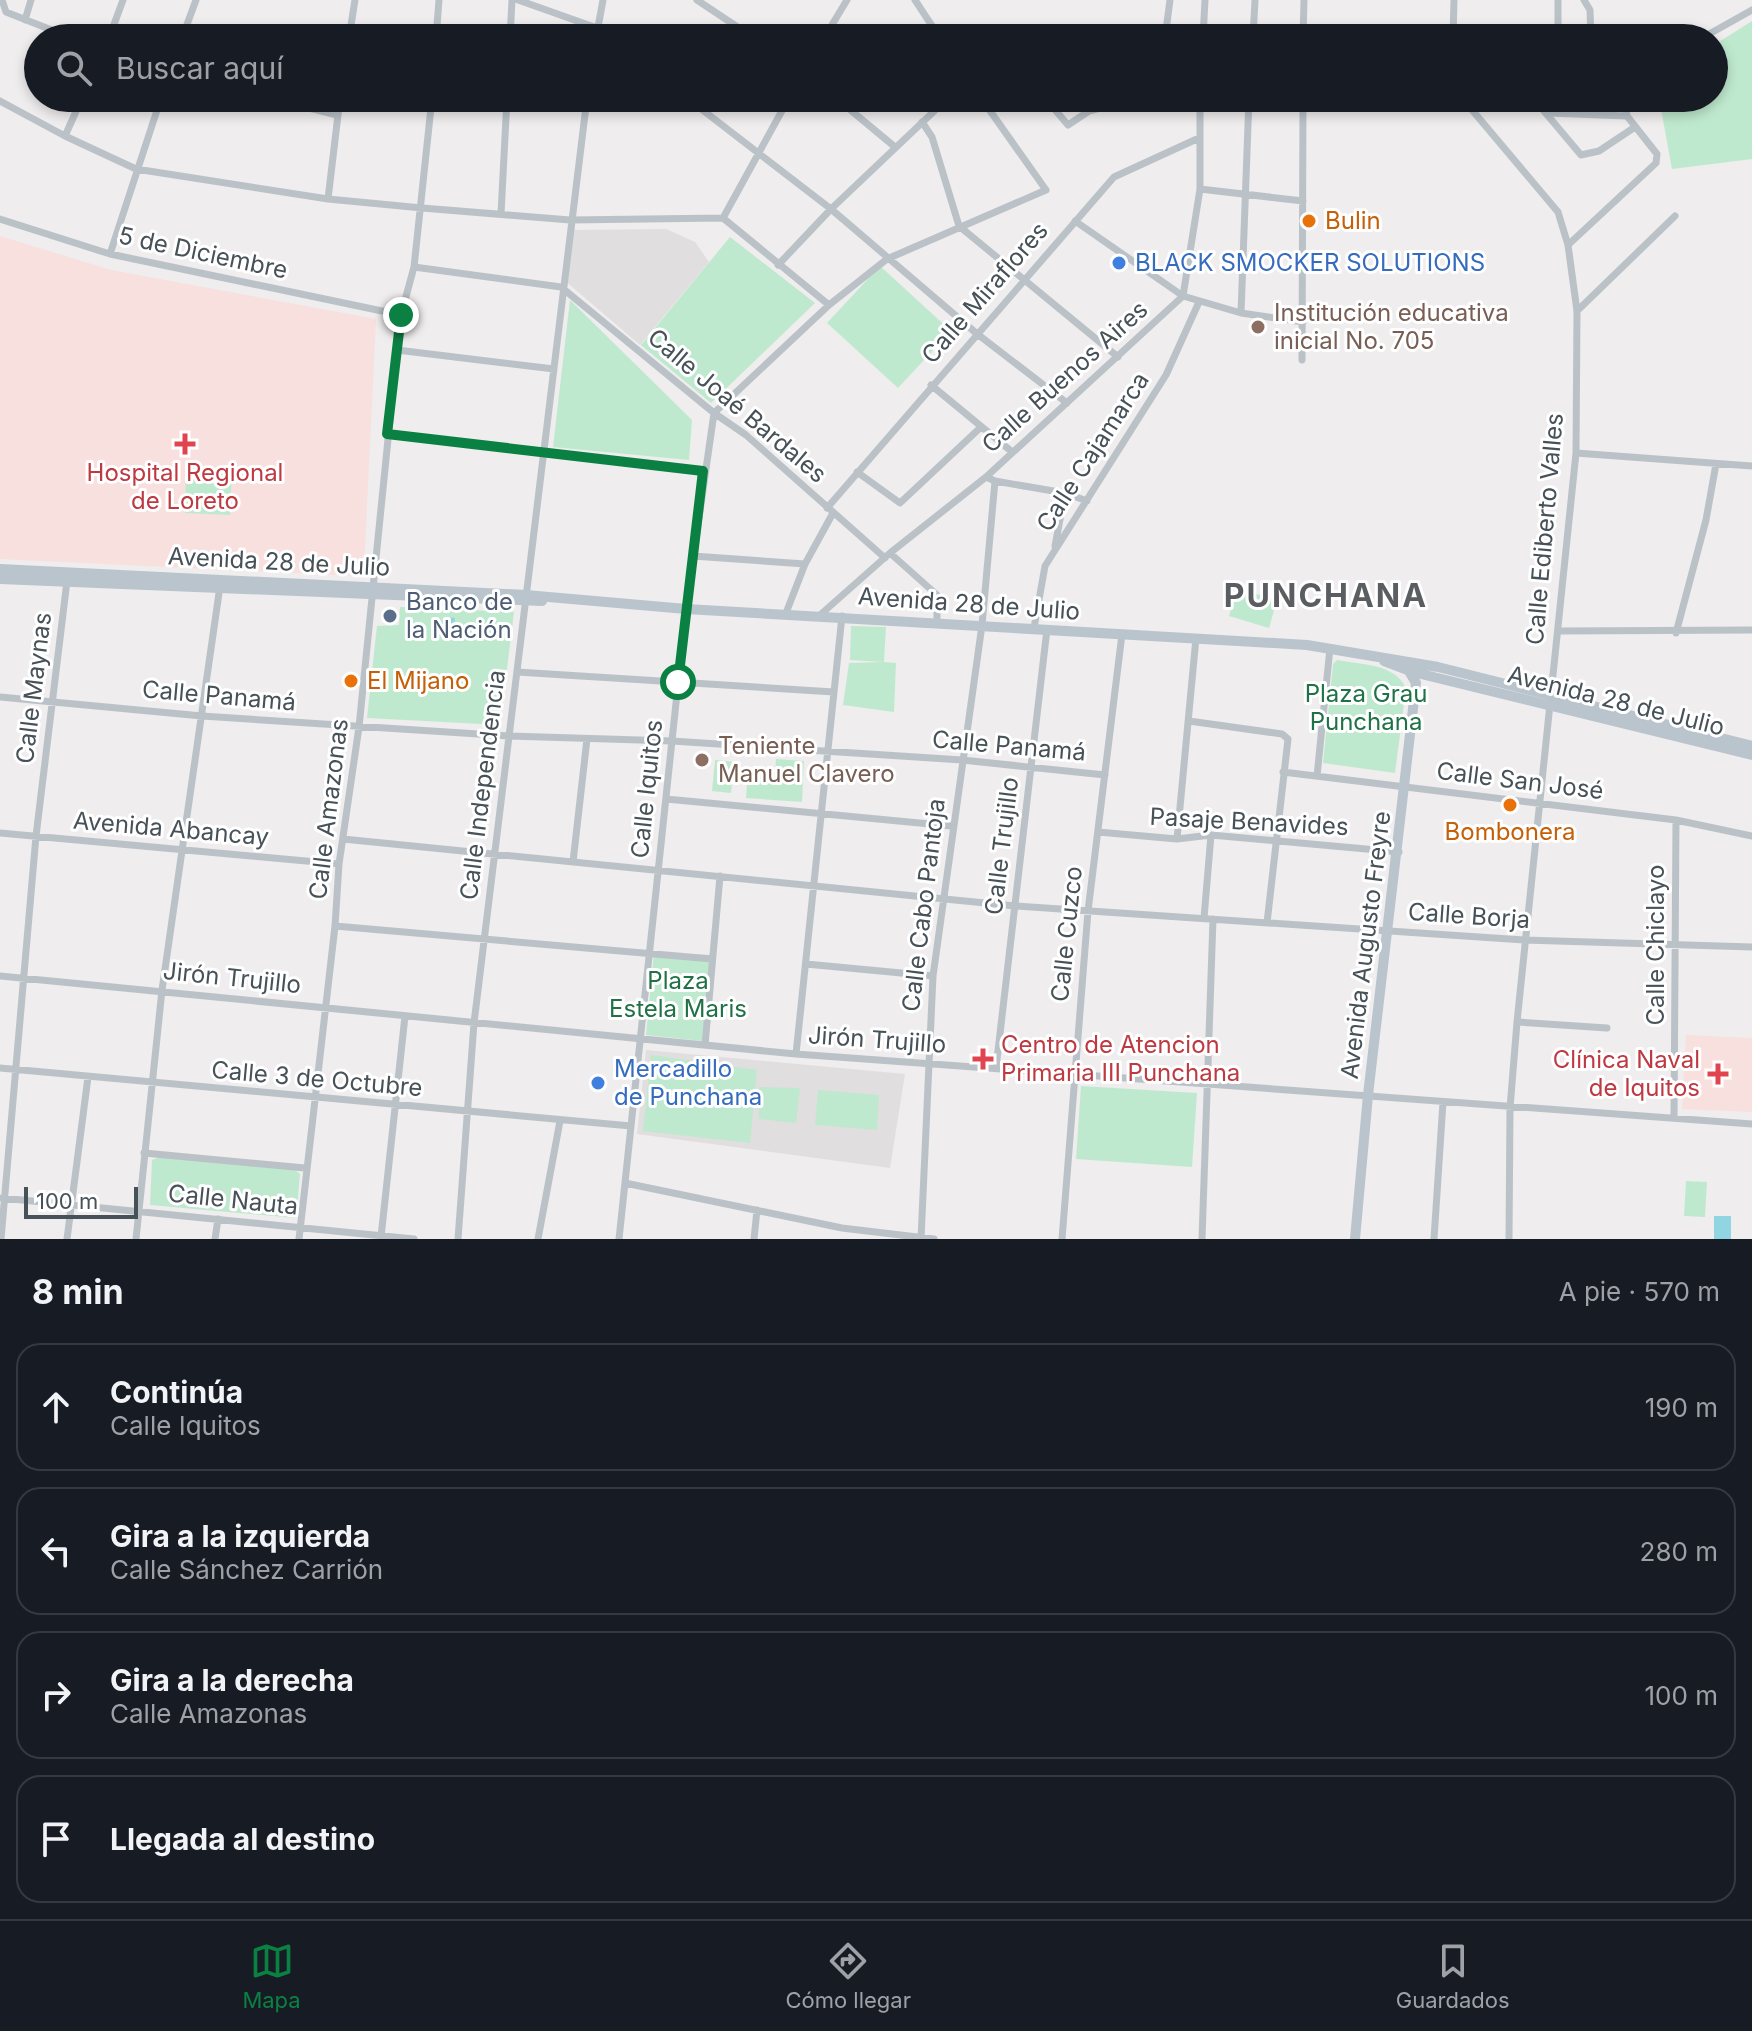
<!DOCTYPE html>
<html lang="es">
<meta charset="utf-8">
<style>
:root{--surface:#171b24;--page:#20242c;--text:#f1f3f6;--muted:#9ea1a6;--line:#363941;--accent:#0b8043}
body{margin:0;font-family:Inter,sans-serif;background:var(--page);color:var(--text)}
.scale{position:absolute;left:24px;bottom:20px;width:114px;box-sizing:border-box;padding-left:8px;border:4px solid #475158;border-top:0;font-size:22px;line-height:28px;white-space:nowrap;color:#475158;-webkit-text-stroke:6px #fff;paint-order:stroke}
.stop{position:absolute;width:24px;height:24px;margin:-18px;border:6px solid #0b8043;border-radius:50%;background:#fff}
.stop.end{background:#0b8043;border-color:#fff;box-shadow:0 2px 8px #0008}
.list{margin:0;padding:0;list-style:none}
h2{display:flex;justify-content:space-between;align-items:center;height:104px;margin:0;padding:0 32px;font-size:34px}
h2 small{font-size:26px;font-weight:400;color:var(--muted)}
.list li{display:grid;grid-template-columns:52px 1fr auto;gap:24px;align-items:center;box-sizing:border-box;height:128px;margin:0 16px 16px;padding:0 16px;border:2px solid var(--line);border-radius:24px}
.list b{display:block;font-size:30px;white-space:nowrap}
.list p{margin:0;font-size:26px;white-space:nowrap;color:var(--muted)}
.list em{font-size:26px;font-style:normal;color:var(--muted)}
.icon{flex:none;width:44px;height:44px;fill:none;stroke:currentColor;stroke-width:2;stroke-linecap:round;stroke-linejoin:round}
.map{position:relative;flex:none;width:1752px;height:1239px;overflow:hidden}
.search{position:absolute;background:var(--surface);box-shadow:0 4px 12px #0003;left:24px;right:24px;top:24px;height:88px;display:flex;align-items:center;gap:20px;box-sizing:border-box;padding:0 28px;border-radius:44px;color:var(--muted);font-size:30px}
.sheet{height:680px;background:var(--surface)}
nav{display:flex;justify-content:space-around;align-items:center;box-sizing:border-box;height:112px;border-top:2px solid var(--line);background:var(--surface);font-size:22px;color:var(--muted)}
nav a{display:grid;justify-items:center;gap:4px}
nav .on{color:var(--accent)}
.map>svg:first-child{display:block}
.education{fill:#e0dede}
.medical{fill:#f8e0df}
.green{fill:#bfe9ce}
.water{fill:#91d4e2}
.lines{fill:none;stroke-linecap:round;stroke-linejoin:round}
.street{stroke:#bac2c8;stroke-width:7}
.secondary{stroke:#bac4cd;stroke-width:10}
.route{stroke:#0b8043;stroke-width:10}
.food-dot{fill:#e8710a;stroke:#fff;stroke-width:3}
.shop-dot{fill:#3f7fe0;stroke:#fff;stroke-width:3}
.education-dot{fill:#8d6e63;stroke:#fff;stroke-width:3}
.health-dot{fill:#e0444e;stroke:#fff;stroke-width:3}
.service-dot{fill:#5c6f8a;stroke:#fff;stroke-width:3}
.labels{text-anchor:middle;stroke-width:6;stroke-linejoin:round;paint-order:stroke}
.food-label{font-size:24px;fill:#c56008;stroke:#fff;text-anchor:start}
.street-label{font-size:24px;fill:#475158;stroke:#fff}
.shop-label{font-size:24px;fill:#366cbe;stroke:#fff;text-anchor:start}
.education-label{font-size:24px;fill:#785e54;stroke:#fff;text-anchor:start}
.health-label{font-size:24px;fill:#be3a42;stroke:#fff}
.service-label{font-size:24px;fill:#4e5e75;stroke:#fff;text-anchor:start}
.park-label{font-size:24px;fill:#207146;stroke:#fff}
.district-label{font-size:32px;font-weight:bold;letter-spacing:2px;fill:#5a5e61;stroke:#fff}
</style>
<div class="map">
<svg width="1752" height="1239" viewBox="0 0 1752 1239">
<rect width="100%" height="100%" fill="#efeded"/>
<!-- education -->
<path class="education" d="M666 229 695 242 709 262 640 345 564 280 573 230Z
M646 1050 905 1074 890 1168 637 1134Z"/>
<!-- medical -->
<path class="medical" d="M0 236 111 270 376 319 364 569 356 576 0 559Z
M1686 1035 1752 1038V1112L1682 1109Z"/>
<!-- green -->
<path class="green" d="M1752 21V159L1672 169 1659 98H1714V45Z
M730 237 815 303 711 403 641 345Z
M880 266 951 331 898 388 827 323Z
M570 300 692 420 689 460 553 447Z
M186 468 232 469 230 515 185 513Z
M1237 588 1277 600 1269 628 1229 616Z
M400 607 514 612 500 725 367 718 377 626 399 625Z
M851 626 886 627 884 662 896 663 894 712 843 705 849 663 883 662 850 660Z
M1337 660C1362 665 1394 663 1406 688L1395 773 1323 763 1333 664Z
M776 759 804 761 802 802 746 798 748 771 775 772Z
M715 760 734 762 731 793 712 791Z
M654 953 711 955 702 1041 646 1035Z
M651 1055 757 1070 750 1143 643 1131Z
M1081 1086 1197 1093 1192 1167 1076 1159Z
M759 1087 800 1088 796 1123 759 1119Z
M818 1090 879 1095 877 1130 815 1125Z
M160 1157 295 1170 300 1174 296 1218 150 1205 152 1160Z
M1686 1181 1707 1182 1705 1217 1684 1216Z"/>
<!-- water -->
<path class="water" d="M447 617 455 618 453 638 449 639 441 634V622Z
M1714 1216H1731V1239H1714Z"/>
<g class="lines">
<!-- street -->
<path class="street" d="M2 0 6 12 72 38
M518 0 597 28 610 38
M697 0 754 38
M915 0 940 38
M1558 0V38
M1584 0 1590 10 1591 38
M25 20 31 0
M109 38 123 0
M182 38 196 0
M349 38 355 0
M436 38 439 0
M510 38 512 0
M596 38 603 0
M824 38 847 0
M1165 38 1170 0
M1203 38 1205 0
M1253 38 1255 0
M1303 38 1304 0
M1453 38 1454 0
M1702 38 1752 10
M269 98 337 115
M687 98 831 209 976 333 1067 403
M836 98 895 147
M1045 98 1068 125 1089 111 1108 106
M1462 98 1558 212 1568 245 1577 311 1576 453 1517 1022 1510 1108 1509 1239
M1533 98 1581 155 1599 151 1635 127
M0 101 65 136 136 169 328 199 422 208 570 220 723 218 829 305
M1548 113 1627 116
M922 122 932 137 959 226 1118 357
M65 136 82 98
M1200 189 1303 201
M328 199 340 98
M501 214 507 98
M723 218 789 98
M0 219 110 254 401 315
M1075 221 1183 296 1241 313 1303 322
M1568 245 1656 163 1657 154 1627 116 1624 98
M110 254 161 98
M778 265 831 209 948 98
M414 267 561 287 714 413 746 435 885 558
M1577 311 1675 216
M1241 313 1249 98
M397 350 554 369
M1302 360 1303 98
M931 385 1011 451
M387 434 703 471
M1576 453 1752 466
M857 472 900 503 981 427
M995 481 1065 493 1087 501
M827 508 1114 177 1199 138
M1055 546 1065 493
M890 553 937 595V622
M693 556 805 564
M786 613 805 564 833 513
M820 615 890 553 986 477 1183 296 1200 189V98
M1034 628 1045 566 1166 375 1199 302
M1558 631 1752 630
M1676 633 1706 520 1716 464
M517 672 834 692
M0 697 202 716 509 736 672 741 962 760 1105 775
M1189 721 1282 734 1288 739 1267 923
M1283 772 1676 820 1752 836
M1317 776 1330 648
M666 799 951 826
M1098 832 1177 839 1211 835 1399 852
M0 833 339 864
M343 839 1015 906 1524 940 1752 947
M1177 839 1196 638
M573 862 587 739
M1204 918 1211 835
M335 926 712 959
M806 964 933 976
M0 976 796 1054 1752 1124
M1517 1022 1607 1028
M705 1045 720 876
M796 1054 842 616
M0 1068 631 1126
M996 1068 1047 629
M1674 1118 1676 820
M144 1153 305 1168
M625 1183 842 1228 934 1239
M2 1198 414 1239
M381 1237 405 1016
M1 1239 36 836 67 581
M67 1239 88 1077
M136 1239 162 990 220 586
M215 1239 218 1219
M299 1239 335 926 339 864 359 727 397 350 401 315 414 267 432 98
M458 1239 474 1023 587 98
M538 1239 560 1121
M619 1239 686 609 714 413 829 305 887 259 1046 190 981 98
M754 1239 757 1210
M921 1239 933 976 982 625 995 481 986 477
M1062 1239 1088 911 1122 634
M1202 1239 1213 919
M1434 1239 1443 1102"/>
<!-- secondary -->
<path class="secondary" d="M0 569 526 595 686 609 1307 645 1438 667 1752 746
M0 579 542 601
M1384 661 1413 672 1752 755
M1355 1239 1368 1095 1416 683 1403 661"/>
</g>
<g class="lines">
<!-- route -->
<path class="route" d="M401 315 387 434 703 471 678 682"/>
</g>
<!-- markers -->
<g class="food-dot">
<circle cx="1309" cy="221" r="8"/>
<circle cx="351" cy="681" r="8"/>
<circle cx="1510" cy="805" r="8"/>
</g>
<g class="shop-dot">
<circle cx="1119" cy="263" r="8"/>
<circle cx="598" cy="1083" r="8"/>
</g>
<g class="education-dot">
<circle cx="1258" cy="327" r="8"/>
<circle cx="702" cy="760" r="8"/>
</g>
<g class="health-dot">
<path d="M181 432h8v8h8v8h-8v8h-8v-8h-8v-8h8z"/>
<path d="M979 1047h8v8h8v8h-8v8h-8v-8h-8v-8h8z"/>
<path d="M1714 1062h8v8h8v8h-8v8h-8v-8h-8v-8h8z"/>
</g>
<circle class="service-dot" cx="390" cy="616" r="8"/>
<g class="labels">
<!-- food labels -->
<g class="food-label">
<text x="1325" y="229">Bulin</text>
<text x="367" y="689">El Mijano</text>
<text x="1510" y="840" text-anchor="middle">Bombonera</text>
</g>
<!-- street labels -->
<g class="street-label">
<text transform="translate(203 253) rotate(12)" y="8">5 de Diciembre</text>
<text transform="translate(985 293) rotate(-49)" y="8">Calle Miraflores</text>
<text transform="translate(1065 377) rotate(-42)" y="8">Calle Buenos Aires</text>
<text transform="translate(737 406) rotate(40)" y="8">Calle Joaé Bardales</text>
<text transform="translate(1093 452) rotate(-57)" y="8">Calle Cajamarca</text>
<text transform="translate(1545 529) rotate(-85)" y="8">Calle Ediberto Valles</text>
<text transform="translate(279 562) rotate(3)" y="8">Avenida 28 de Julio</text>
<text transform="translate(969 604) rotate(4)" y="8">Avenida 28 de Julio</text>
<text transform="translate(34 688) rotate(-83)" y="8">Calle Maynas</text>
<text transform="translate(219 696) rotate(5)" y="8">Calle Panamá</text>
<text transform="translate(1616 701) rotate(14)" y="8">Avenida 28 de Julio</text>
<text transform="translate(1009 746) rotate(5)" y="8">Calle Panamá</text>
<text transform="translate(1520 781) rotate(7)" y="8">Calle San José</text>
<text transform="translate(483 785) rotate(-83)" y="8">Calle Independencia</text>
<text transform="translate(647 789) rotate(-84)" y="8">Calle Iquitos</text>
<text transform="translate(329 809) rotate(-83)" y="8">Calle Amazonas</text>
<text transform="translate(1249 822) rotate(3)" y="8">Pasaje Benavides</text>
<text transform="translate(171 829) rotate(5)" y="8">Avenida Abancay</text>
<text transform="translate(1002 846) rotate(-83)" y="8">Calle Trujillo</text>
<text transform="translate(924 905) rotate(-83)" y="8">Calle Cabo Pantoja</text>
<text transform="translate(1469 916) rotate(4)" y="8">Calle Borja</text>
<text transform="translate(1067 934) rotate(-84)" y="8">Calle Cuzco</text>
<text transform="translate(1366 945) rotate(-83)" y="8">Avenida Augusto Freyre</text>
<text transform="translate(1656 945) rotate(-90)" y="8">Calle Chiclayo</text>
<text transform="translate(232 978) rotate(6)" y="8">Jirón Trujillo</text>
<text transform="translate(877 1040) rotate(4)" y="8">Jirón Trujillo</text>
<text transform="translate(317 1079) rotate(5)" y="8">Calle 3 de Octubre</text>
<text transform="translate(233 1200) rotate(6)" y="8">Calle Nauta</text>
</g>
<!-- shop labels -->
<g class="shop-label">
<text x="1135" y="271">BLACK SMOCKER SOLUTIONS</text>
<text x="614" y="1077">Mercadillo<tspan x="614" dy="28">de Punchana</tspan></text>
</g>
<!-- education labels -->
<g class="education-label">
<text x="1274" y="321">Institución educativa<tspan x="1274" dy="28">inicial No. 705</tspan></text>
<text x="718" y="754">Teniente<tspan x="718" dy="28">Manuel Clavero</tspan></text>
</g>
<!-- health labels -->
<g class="health-label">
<text x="185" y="481">Hospital Regional<tspan x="185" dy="28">de Loreto</tspan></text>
<text x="1001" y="1053" text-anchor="start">Centro de Atencion<tspan x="1001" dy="28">Primaria III Punchana</tspan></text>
<text x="1700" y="1068" text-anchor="end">Clínica Naval<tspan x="1700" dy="28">de Iquitos</tspan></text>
</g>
<!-- service labels -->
<g class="service-label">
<text x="406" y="610">Banco de<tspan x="406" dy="28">la Nación</tspan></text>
</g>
<!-- park labels -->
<g class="park-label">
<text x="1366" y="702">Plaza Grau<tspan x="1366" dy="28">Punchana</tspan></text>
<text x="678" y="989">Plaza<tspan x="678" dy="28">Estela Maris</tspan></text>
</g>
<!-- district labels -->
<g class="district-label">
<text x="1326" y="607">PUNCHANA</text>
</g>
</g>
</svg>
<div class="scale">100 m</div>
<div class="stop" style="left:678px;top:682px"></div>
<div class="stop end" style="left:401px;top:315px"></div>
<div class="search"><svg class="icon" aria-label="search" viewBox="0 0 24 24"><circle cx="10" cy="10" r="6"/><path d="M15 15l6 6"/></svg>Buscar aquí</div>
</div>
<section class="sheet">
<h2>8 min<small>A pie · 570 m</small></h2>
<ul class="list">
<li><svg class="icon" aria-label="ahead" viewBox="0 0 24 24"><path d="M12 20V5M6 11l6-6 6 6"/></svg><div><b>Continúa</b><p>Calle Iquitos</p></div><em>190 m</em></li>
<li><svg class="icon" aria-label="left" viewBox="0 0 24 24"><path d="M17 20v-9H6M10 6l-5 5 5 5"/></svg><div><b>Gira a la izquierda</b><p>Calle Sánchez Carrión</p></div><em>280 m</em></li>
<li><svg class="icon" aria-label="right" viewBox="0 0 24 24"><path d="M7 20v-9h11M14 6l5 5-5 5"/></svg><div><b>Gira a la derecha</b><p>Calle Amazonas</p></div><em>100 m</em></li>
<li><svg class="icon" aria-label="arrive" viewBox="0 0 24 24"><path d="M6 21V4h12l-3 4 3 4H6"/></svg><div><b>Llegada al destino</b></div></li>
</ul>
</section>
<nav>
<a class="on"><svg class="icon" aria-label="map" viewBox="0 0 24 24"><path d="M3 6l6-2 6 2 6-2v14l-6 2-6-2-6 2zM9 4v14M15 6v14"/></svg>Mapa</a>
<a><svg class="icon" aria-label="directions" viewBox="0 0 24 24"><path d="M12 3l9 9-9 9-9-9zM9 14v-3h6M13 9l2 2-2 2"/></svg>Cómo llegar</a>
<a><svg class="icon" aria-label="saved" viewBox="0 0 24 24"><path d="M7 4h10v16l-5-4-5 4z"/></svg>Guardados</a>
</nav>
